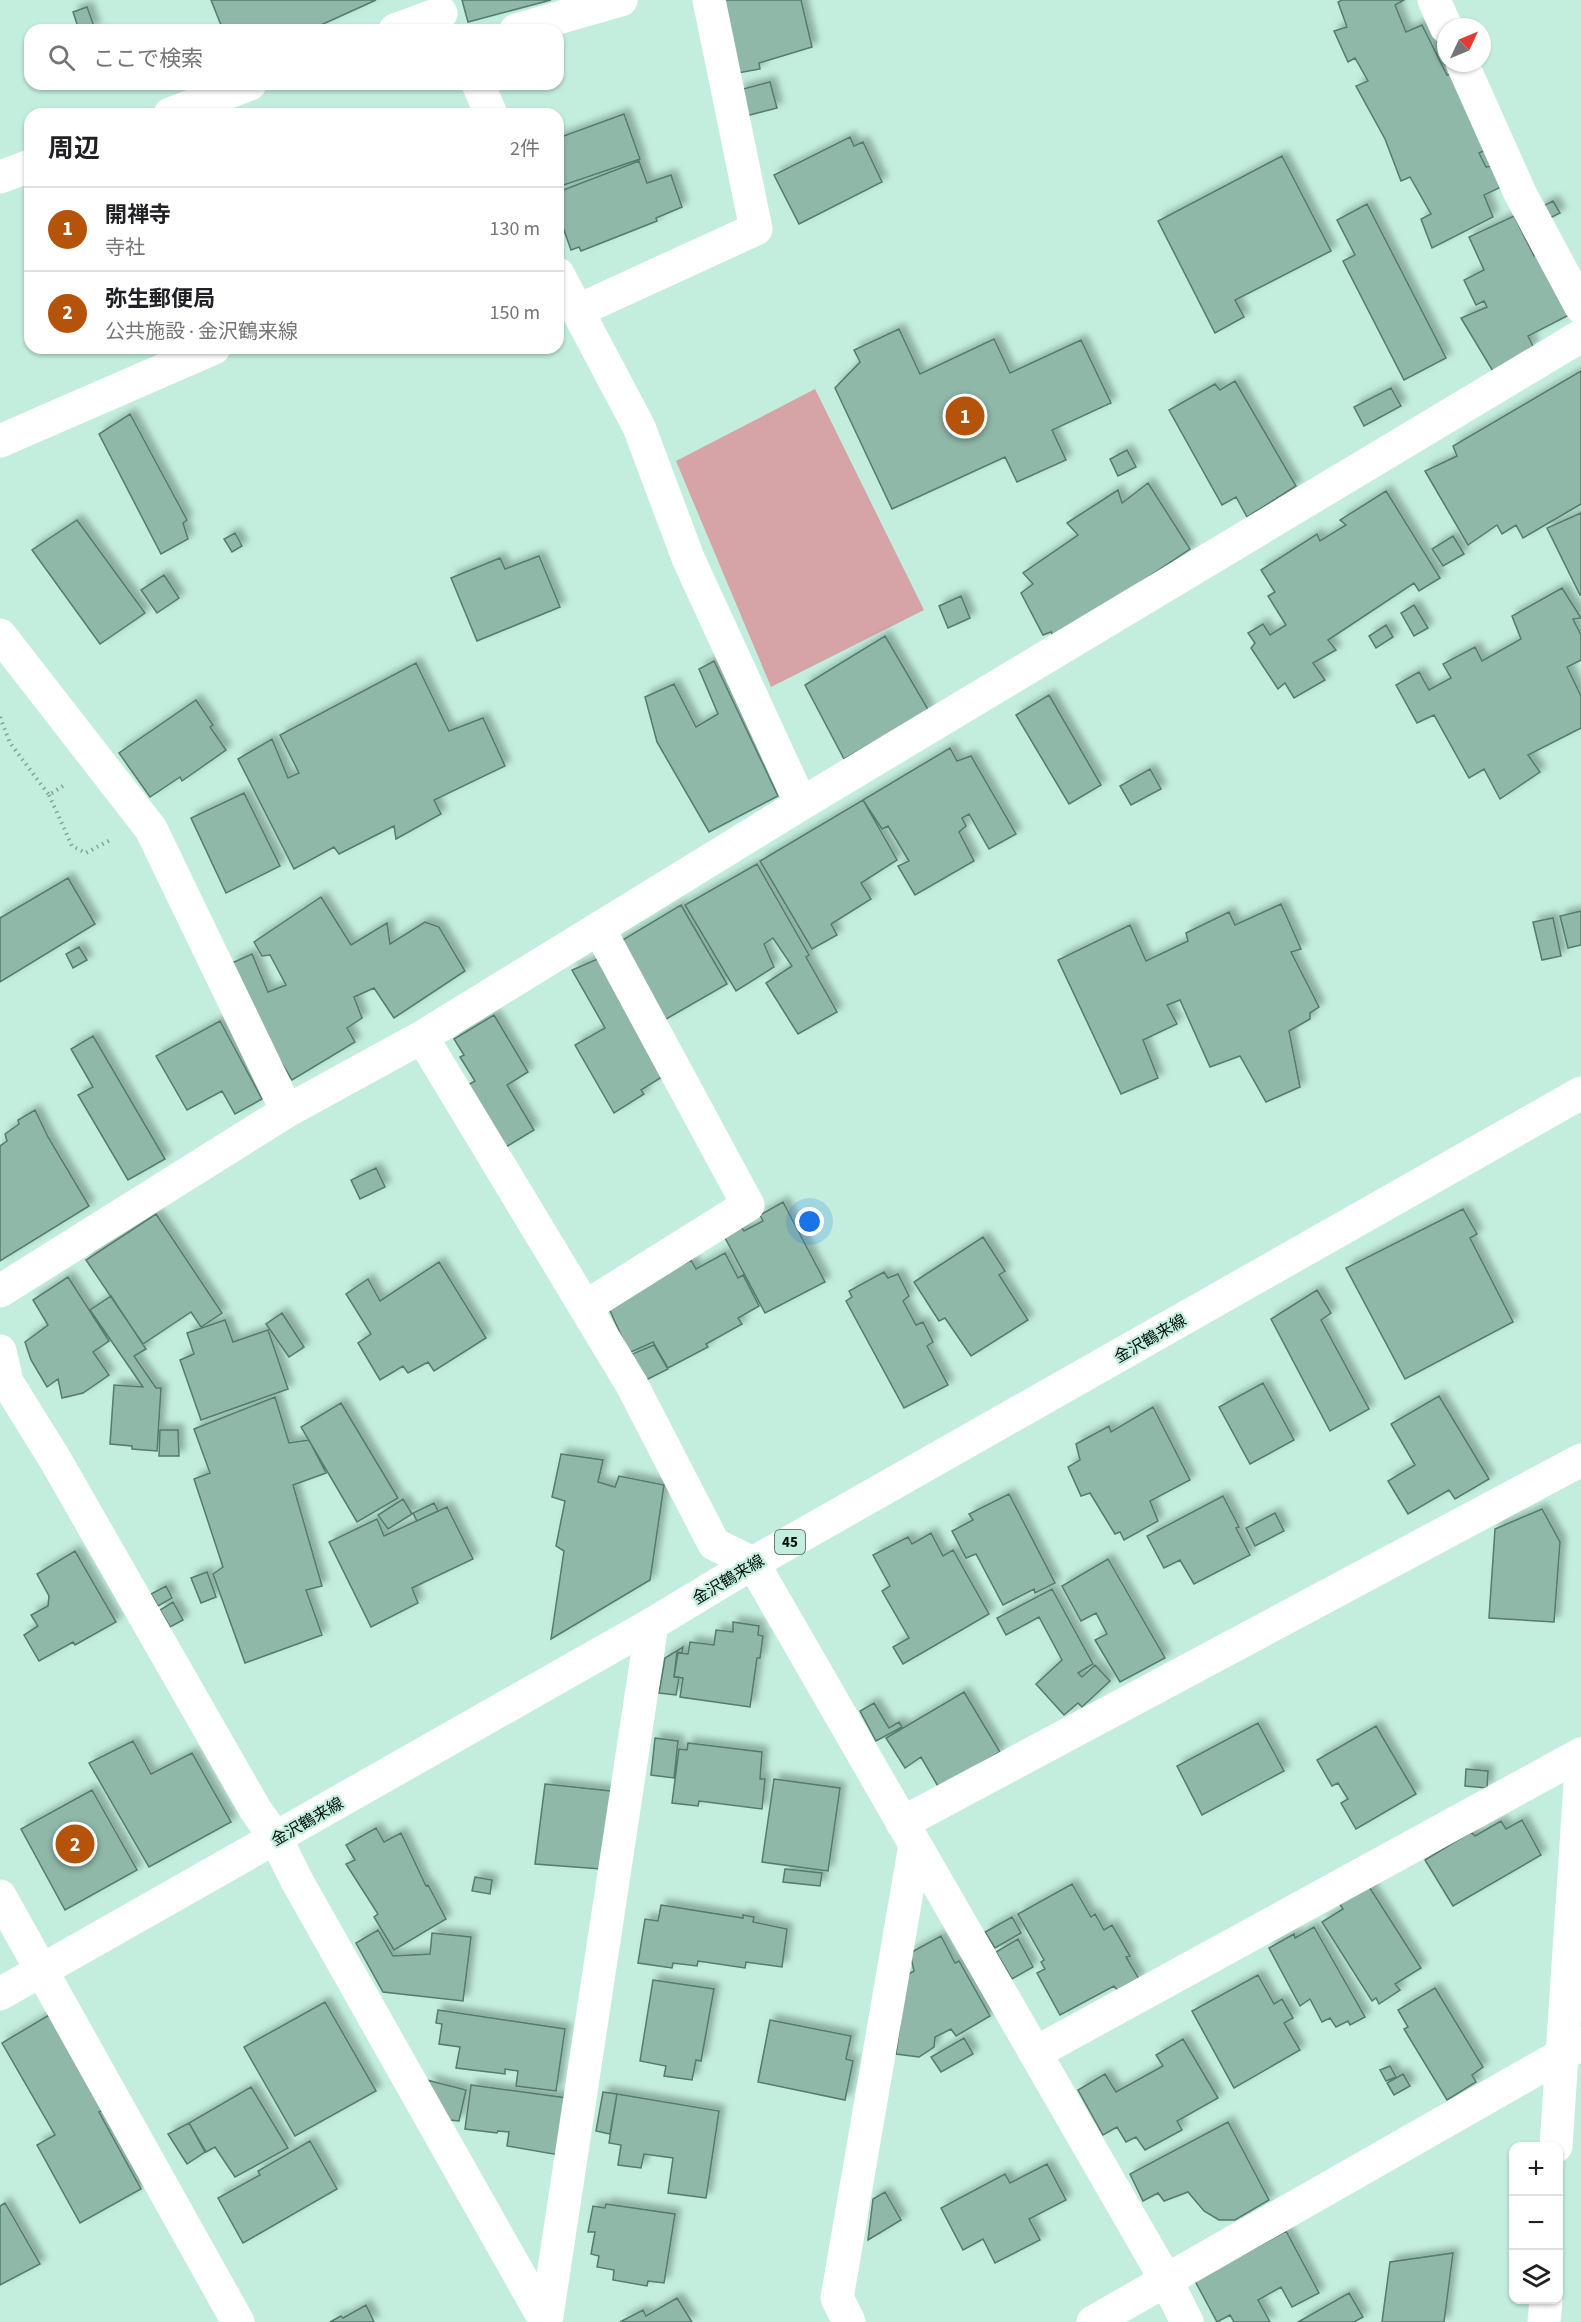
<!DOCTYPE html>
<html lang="ja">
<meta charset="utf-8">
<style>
:root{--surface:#fff;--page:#f2f2f2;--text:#202124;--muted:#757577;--line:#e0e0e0;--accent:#b45309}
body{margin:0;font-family:"Source Sans 3","Noto Sans JP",sans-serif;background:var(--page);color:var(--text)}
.controls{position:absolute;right:18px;bottom:18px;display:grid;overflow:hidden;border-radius:12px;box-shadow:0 2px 4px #0004}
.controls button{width:54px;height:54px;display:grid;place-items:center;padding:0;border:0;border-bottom:2px solid var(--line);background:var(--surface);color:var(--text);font:30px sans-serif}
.compass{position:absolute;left:1437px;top:18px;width:54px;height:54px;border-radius:50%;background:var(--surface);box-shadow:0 2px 4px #0004;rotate:46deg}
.you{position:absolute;left:810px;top:1222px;width:21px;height:21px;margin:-15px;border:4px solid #fff;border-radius:50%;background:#1a73e8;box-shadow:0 0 0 9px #1a73e833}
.badge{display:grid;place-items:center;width:39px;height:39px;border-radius:50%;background:var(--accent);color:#fff;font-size:20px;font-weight:700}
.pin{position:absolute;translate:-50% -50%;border:3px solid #fff;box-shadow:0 2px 6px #0006}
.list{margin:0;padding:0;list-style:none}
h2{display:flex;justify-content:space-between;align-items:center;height:78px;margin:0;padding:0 24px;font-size:26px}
h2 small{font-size:20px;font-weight:400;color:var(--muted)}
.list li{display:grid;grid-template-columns:39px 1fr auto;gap:18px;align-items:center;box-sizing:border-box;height:84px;padding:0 24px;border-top:2px solid var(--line)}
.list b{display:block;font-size:22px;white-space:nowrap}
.list p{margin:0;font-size:20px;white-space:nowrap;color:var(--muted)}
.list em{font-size:20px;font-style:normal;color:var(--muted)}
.icon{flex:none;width:33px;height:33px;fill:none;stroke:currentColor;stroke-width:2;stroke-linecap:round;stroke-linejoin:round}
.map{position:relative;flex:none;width:1581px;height:2322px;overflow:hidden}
.search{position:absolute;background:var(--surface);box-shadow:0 2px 4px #0004;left:24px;top:24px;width:540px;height:66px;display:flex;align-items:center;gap:15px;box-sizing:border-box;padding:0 21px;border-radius:18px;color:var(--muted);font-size:22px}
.panel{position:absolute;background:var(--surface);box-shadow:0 2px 4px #0004;left:24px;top:108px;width:540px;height:246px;border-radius:18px}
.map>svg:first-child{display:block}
.green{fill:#d6a4a7}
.building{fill:#8fb8a9;stroke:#547b6d;stroke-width:1.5;filter:url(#shadow)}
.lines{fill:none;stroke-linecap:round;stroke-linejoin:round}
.path{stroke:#82a397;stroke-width:4;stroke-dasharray:1.5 4.5;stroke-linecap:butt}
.minor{stroke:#fff;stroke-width:33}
.major{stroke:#fff;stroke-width:33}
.labels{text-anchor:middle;stroke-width:4.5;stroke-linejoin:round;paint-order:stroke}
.shield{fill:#c3eede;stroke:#3d534b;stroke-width:1.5}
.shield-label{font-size:15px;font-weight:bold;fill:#03110c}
.street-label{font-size:16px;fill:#03110c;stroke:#c3eede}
</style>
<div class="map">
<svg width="1581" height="2322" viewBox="0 0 1581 2322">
<defs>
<filter id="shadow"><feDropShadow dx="5.5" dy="-5.5" stdDeviation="3" flood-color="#0004"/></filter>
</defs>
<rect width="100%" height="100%" fill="#c3eede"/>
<!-- green -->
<path class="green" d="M815 389 924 610 771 687 676 461Z"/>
<!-- building -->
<path class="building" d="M211 0H376L310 30H223Z
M462 0H551L468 22Z
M724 0H801L812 47 759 63 760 69 738 73Z
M1342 0H1404L1395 5 1406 32 1422 25 1447 75 1454 73 1486 150 1479 153 1486 167 1494 166 1503 186 1484 195 1493 217 1432 248 1421 219 1431 214 1410 177 1401 181 1385 139 1356 86 1368 81 1355 58 1348 62 1334 31 1347 27 1338 2Z
M87 7 95 29 79 30 73 12Z
M770 82 777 108 746 116 739 90Z
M624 114 640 159 558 187V138Z
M850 137 854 146 863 142 882 182 799 224 774 175Z
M1282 156 1331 251 1235 300 1244 317 1215 333 1158 221Z
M639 161 647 183 671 175 682 207 656 218 657 221 581 251 579 247 571 250 559 216 562 215 558 204V192Z
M1553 201 1560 213 1546 220 1539 208Z
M1367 204 1446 358 1404 380 1343 261 1355 255 1337 220Z
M1514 216 1534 256 1539 255 1569 315 1528 336 1533 346 1494 373 1461 318 1487 307 1484 301 1476 305 1464 280 1484 270 1469 237Z
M899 329 920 374 994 339 1010 373 1081 340 1111 403 1052 430 1066 460 1017 482 1005 457 892 509 835 388 860 362 854 350Z
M1581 371V504L1523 538 1516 525 1502 534 1497 525 1468 545 1425 471 1457 456 1453 446Z
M1235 381 1296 486 1247 517 1236 497 1222 505 1169 410 1215 384 1220 390Z
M1391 388 1401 406 1364 426 1354 407Z
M130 414 187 520 183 523 188 539 161 554 99 434Z
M1127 450 1136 467 1118 476 1110 459Z
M1148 483 1190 549 1055 639 1051 632 1043 635 1021 593 1033 584 1023 573 1078 535 1067 523 1118 490 1122 503Z
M1386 491 1440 578 1419 591 1414 583 1328 640 1336 650 1313 663 1325 680 1294 698 1285 683 1278 689 1251 648 1255 643 1248 633 1263 624 1270 635 1286 625 1268 596 1275 592 1261 570 1317 534 1320 541 1346 525 1340 520Z
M1581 513V595H1580L1547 528Z
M77 520 145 613 100 644 32 550Z
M235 533 242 546 232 552 224 539Z
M1453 536 1464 554 1443 566 1432 549Z
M539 556 560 607 477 641 451 578 500 558 505 569Z
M164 575 179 598 157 613 141 590Z
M1562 588 1581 618 1573 619 1581 635V660L1567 667 1581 696V728L1528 755 1540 772 1500 799 1484 769 1469 778 1434 715 1417 723 1396 685 1419 672 1429 690 1451 678 1443 664 1475 647 1482 661 1521 639 1512 616Z
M961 596 970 618 948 628 939 606Z
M1414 605 1428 628 1414 636 1401 613Z
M1386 625 1393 637 1376 648 1369 636Z
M885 636 929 711 844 759 805 685Z
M714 661 778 796 709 832 657 742 645 697 674 684 696 727 718 714 699 669Z
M416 663 449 731 483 718 505 766 434 800 441 814 396 839 394 826 339 854 334 847 294 869 238 759 272 739 288 778 299 773 280 735Z
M1049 695 1101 785 1069 804 1016 715Z
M196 700 213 725 210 727 226 750 182 781 180 777 150 797 119 753Z
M950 748 957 761 971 756 1016 834 989 849 969 814 962 818 966 826 959 832 974 861 915 895 898 866 909 861 888 826 882 829 863 800Z
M1150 769 1161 789 1131 805 1120 786Z
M244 793 280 866 226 893 191 818Z
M863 800 897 860 861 883 871 899 831 924 837 935 812 949 760 861Z
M757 864 809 955 806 957 837 1012 798 1034 766 983 792 966 773 938 764 944 774 967 736 991 685 905Z
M68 878 95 924 0 982V918Z
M321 897 351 945 387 923 390 944 425 922 439 927 465 971 394 1018 374 988 354 997 362 1018 347 1028 355 1042 292 1080 259 1026 232 963 252 954 268 992 286 985 270 955 262 956 254 942Z
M1281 904 1301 949 1291 952 1319 1007 1310 1013V1019L1289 1031 1300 1087 1266 1102 1240 1056 1210 1067 1180 1000 1167 1005 1177 1024 1143 1040 1158 1078 1121 1094 1058 960 1130 925 1146 961 1188 941 1186 933 1229 912 1235 925Z
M681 905 727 984 661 1022 616 944Z
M1581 911V945L1568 948 1560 916Z
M1553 918 1561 956 1542 960 1533 922Z
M79 947 87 960 73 968 66 954Z
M600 958 665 1075 641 1090 644 1094 614 1113 575 1045 605 1028 572 970Z
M494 1015 528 1072 507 1085 534 1130 506 1147 468 1085 475 1081 460 1057 464 1055 454 1039Z
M220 1021 262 1099 235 1114 222 1091 187 1110 156 1056Z
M93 1036 165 1159 128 1180 78 1095 93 1087 71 1049Z
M35 1110 48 1137 89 1206 0 1261V1146L7 1141 5 1134 19 1124 18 1120Z
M376 1168 385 1187 360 1199 351 1180Z
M783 1202 825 1282 765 1313 723 1234 740 1225 744 1231 763 1221 760 1215Z
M1463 1209 1477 1234 1470 1238 1513 1322 1405 1379 1346 1268Z
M156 1214 222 1313 201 1327 191 1312 143 1344 86 1260Z
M983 1237 1005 1271 999 1275 1028 1320 971 1356 945 1318 939 1321 914 1282Z
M725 1253 738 1278 743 1275 759 1306 738 1318 742 1324 706 1344 708 1347 668 1368 653 1342 629 1353 607 1304 691 1260 696 1269Z
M439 1262 486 1338 434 1371 428 1362 408 1373 403 1366 380 1380 358 1343 371 1334 346 1294 368 1279 380 1301Z
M884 1272 888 1278 898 1274 909 1296 903 1301 916 1325 923 1322 933 1342 927 1346 948 1385 904 1408 846 1301 852 1297 849 1291Z
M68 1277 109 1341 93 1352 109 1375 83 1393 62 1398 58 1379 47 1387 31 1360 25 1342 48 1325 33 1300Z
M1317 1290 1331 1313 1321 1320 1369 1409 1330 1431 1271 1319Z
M111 1296 146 1349 134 1356 156 1388H161L157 1451 132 1449V1446L110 1444 114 1385 143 1387 90 1310Z
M282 1313 304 1347 289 1357 266 1324Z
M225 1320 233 1342 268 1330 288 1389 201 1420 180 1360 194 1354 187 1333Z
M654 1345 668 1369 644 1381 630 1355Z
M1263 1383 1294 1440 1250 1464 1219 1407Z
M1439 1396 1489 1479 1455 1499 1449 1490 1408 1514 1388 1481 1415 1465 1391 1424Z
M275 1397 289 1443 309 1440 326 1473 293 1485 322 1586 306 1590 322 1635 245 1663 213 1574 223 1567 194 1479 210 1473 194 1429Z
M341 1403 398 1498 357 1522 301 1427Z
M1153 1407 1190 1480 1150 1501 1158 1521 1124 1540 1120 1532 1115 1534 1090 1493 1081 1496 1068 1467 1080 1460 1076 1444 1109 1426 1111 1432Z
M160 1430H178L179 1456H159Z
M561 1454 603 1460 598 1482 615 1487 619 1476 664 1485 650 1580 551 1639 564 1551 556 1546 565 1501 552 1497Z
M1009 1494 1055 1583 1035 1593 1034 1589 1003 1605 976 1554 966 1558 952 1531 973 1520 969 1514Z
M1223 1496 1239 1527 1236 1528 1250 1555 1194 1584 1180 1560 1164 1568 1147 1536Z
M403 1499 412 1514 388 1529 378 1515Z
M434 1503 438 1511 417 1521 413 1513Z
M447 1507 473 1559 412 1588 418 1603 371 1627 329 1542 377 1519 384 1536Z
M1542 1509 1560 1542 1554 1622 1489 1618 1495 1529Z
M1275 1513 1284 1531 1255 1546 1246 1528Z
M931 1533 943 1556 953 1550 989 1614 903 1664 893 1647 909 1638 882 1591 890 1586 873 1555 908 1537 912 1544Z
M75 1551 116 1622 75 1645 73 1642 39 1661 24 1635 38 1626 31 1615 48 1606 49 1596 37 1574Z
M1108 1559 1165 1658 1120 1682 1095 1640 1107 1634 1096 1613 1081 1621 1062 1586Z
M207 1572 216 1597 201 1603 191 1578Z
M166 1586 172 1598 158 1606 151 1594Z
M1052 1589 1093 1664 1078 1673 1082 1677 1095 1665 1110 1681 1082 1707 1078 1703 1064 1715 1036 1684 1062 1660 1039 1617 1006 1635 997 1618Z
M173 1602 183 1620 170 1627 160 1610Z
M733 1622 759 1626 758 1635 763 1636 760 1658H757L750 1707 680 1697 683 1678 674 1677 678 1653 688 1654 690 1642 714 1645 716 1630 733 1632Z
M683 1647 682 1653 677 1652 674 1677H679L676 1695 659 1693 665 1658Z
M964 1692 1000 1752 939 1788 921 1757 905 1768 886 1738Z
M874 1703 889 1728 899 1722 902 1727 876 1741 860 1711Z
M1258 1723 1284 1771 1202 1815 1177 1766Z
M1376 1726 1416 1794 1356 1829 1341 1803 1348 1799 1338 1783 1332 1786 1317 1760Z
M655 1738 678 1741 674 1778 651 1775Z
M133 1741 151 1774 192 1753 231 1822 149 1867 89 1763Z
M688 1743 762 1752 760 1779H765L762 1809 699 1801 698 1806 672 1803 679 1749 687 1750Z
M1466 1769 1488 1771 1487 1788 1465 1786Z
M774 1779 840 1788 828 1871 762 1862Z
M545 1784 611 1791 601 1869 535 1864Z
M92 1790 137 1870 65 1910 21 1829Z
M1522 1820 1541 1855 1453 1906 1425 1860 1471 1832 1475 1836 1501 1821 1506 1829Z
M376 1828 384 1842 401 1833 426 1886 428 1885 446 1919 394 1950 374 1917 378 1914 346 1864 355 1860 346 1845Z
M785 1869 822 1873 820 1886 783 1882Z
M475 1877 492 1880 490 1894 472 1891Z
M1072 1884 1091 1917 1095 1914 1104 1930 1112 1925 1130 1956 1126 1957 1139 1979 1118 1991 1114 1986 1060 2015 1037 1973 1045 1969 1041 1962 1044 1960 1018 1914Z
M1368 1885 1421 1968 1395 1984 1400 1990 1379 2004 1376 1998 1372 2001 1322 1922 1343 1909 1339 1903Z
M661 1905 743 1918V1915L754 1917 753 1922 787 1929 782 1967 746 1962 745 1968 698 1961 697 1966 673 1963 672 1968 638 1963 645 1919 658 1921Z
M1012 1917 1021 1933 995 1948 985 1932Z
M1314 1927 1365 2017 1350 2025 1348 2021 1336 2027 1330 2018 1322 2022 1310 1999 1300 2006 1269 1948 1294 1934 1295 1938Z
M378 1930 393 1956 430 1954 432 1933 471 1937 463 2001 383 1992 356 1943Z
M941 1936 955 1963 959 1961 990 2016 956 2036 951 2029 935 2037 934 2047 919 2057 896 2054 907 1975 914 1971 910 1953Z
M1018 1939 1033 1967 1012 1979 996 1952Z
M1258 1975 1274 2004 1282 1999 1293 2018 1284 2023 1300 2050 1234 2088 1192 2011Z
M653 1980 714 1989 701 2061 696 2060 692 2080 664 2076 666 2066 640 2061Z
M1435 1988 1483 2067 1472 2075 1476 2082 1447 2100 1404 2029 1408 2027 1398 2010Z
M325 2002 376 2091 295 2136 244 2047Z
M438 2010 565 2029 556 2091 516 2086 518 2071 505 2069V2074L456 2068 460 2047 439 2044 442 2024 436 2023Z
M49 2015 103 2110 99 2112 141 2189 80 2223 37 2145 55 2135 2 2043Z
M770 2020 851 2036 846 2059 853 2061 845 2100 758 2082Z
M964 2038 973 2054 941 2072 931 2057Z
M1183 2039 1218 2098 1177 2121 1182 2130 1145 2150 1136 2137 1126 2142 1117 2127 1103 2135 1078 2090 1105 2074 1116 2092 1163 2066 1156 2055Z
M1390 2066 1396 2077 1386 2081 1380 2070Z
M1403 2074 1410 2086 1394 2095 1387 2083Z
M427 2080 466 2090 459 2121 450 2120Z
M471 2085 567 2098 559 2155 507 2146 509 2132 498 2131 497 2133 465 2129Z
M251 2087 288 2148 235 2177 215 2147 206 2152 189 2123Z
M603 2092 617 2094 610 2134 596 2131Z
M617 2094 719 2111 706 2198 668 2193 673 2158 644 2154 641 2168 618 2165 621 2145 609 2143Z
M1228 2122 1269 2200 1235 2220H1219L1204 2211 1188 2192 1164 2201 1158 2193 1143 2201 1130 2174Z
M189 2123 205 2152 187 2164 168 2134Z
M310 2141 337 2189 243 2243 218 2198 260 2175 258 2171Z
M1047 2164 1066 2200 1029 2219 1040 2240 995 2263 983 2239 963 2250 941 2208 1005 2174 1010 2183Z
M885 2192 901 2220 868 2240 873 2199Z
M5 2203 40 2264 0 2285V2206Z
M606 2204 675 2214 664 2283 648 2281 647 2286 613 2280 614 2270 597 2267 599 2256 591 2254 595 2232H588L593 2206 605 2208Z
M1286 2231 1319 2293 1292 2307 1281 2287 1258 2300 1270 2322H1234L1230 2315 1217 2322 1195 2281Z
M1453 2253 1444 2322H1382L1390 2262Z
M1349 2293 1363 2317 1354 2322H1298Z
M677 2298 692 2322H620L643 2310 646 2316Z
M366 2305 374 2322H330L341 2316 343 2318Z"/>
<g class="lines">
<!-- path -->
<path class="path" d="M0 717 10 743 49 795 66 784
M49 795 72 846 86 853 110 840"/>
<!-- minor -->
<path class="minor" d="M1434 0 1446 27
M395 30 441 13
M516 30 621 0
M1462 63 1520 193 1581 307
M478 84 491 114
M170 114 250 84
M0 177 30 166
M558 274 639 427 688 558 801 804
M577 311 756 229 709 0
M0 441 214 348
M0 635 151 829 287 1111
M422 1037 632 1385 714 1544 753 1563 1166 2280 1187 2322
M0 1291 287 1111 422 1037 801 804 1581 336
M585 1307 748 1205 599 929
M0 1351 7 1382 56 1461 255 1809 276 1839 297 1881 546 2322
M902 1823 1581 1460
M0 1896 238 2322
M1035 2053 1581 1754
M1556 2146 1581 1770
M546 2322 652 1624
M849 2322 837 2298 915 1845
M1093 2322 1581 2044
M1544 2322 1546 2300"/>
<!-- major -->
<path class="major" d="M0 1994 652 1624 753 1563 1581 1093"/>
</g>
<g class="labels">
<!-- shield labels -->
<rect class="shield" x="775" y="1530" width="30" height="24" rx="4.5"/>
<g class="shield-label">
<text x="790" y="1547">45</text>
</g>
<!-- street labels -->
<g class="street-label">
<text transform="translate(1150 1338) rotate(-30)" y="6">金沢鶴来線</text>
<text transform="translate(728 1579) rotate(-31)" y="6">金沢鶴来線</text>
<text transform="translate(307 1821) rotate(-30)" y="6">金沢鶴来線</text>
</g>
</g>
</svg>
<div class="controls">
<button>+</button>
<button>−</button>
<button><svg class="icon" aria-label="layers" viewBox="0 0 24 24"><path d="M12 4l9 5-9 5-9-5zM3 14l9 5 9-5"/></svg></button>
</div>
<svg class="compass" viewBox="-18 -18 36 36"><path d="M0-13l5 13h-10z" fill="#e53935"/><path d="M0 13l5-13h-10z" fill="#757577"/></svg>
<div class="you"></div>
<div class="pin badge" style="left:965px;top:416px">1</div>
<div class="pin badge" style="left:75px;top:1844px">2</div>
<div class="search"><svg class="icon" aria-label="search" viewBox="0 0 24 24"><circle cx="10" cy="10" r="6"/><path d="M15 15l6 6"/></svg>ここで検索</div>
<section class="panel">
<h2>周辺<small>2件</small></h2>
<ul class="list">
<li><span class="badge">1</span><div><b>開禅寺</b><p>寺社</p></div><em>130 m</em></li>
<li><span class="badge">2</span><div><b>弥生郵便局</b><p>公共施設 · 金沢鶴来線</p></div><em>150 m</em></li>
</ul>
</section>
</div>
